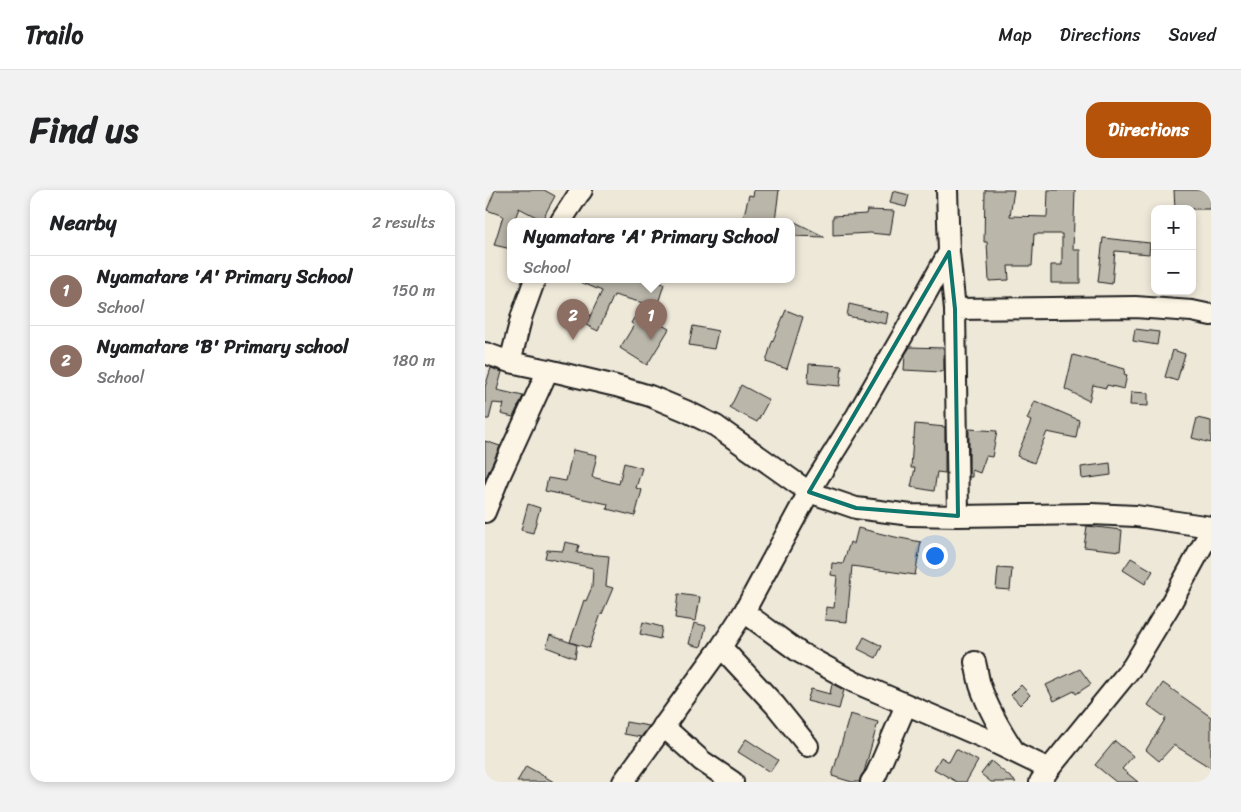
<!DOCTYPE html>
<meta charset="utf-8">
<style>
:root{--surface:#fff;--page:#f2f2f2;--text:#202124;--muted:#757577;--line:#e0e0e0;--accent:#b45309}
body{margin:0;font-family:Sriracha,sans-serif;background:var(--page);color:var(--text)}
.controls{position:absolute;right:15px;top:15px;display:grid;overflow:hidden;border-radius:10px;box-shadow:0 2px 8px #0003}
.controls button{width:45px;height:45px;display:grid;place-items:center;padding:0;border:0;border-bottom:1px solid var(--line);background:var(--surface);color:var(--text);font:25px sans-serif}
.you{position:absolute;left:449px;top:365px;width:18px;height:18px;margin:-12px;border:4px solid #fff;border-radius:50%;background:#1a73e8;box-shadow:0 0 0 8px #1a73e833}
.badge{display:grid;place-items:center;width:32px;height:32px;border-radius:50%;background:var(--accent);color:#fff;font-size:16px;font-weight:700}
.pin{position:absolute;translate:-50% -41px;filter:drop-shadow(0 1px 2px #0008)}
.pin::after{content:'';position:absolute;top:26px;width:18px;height:15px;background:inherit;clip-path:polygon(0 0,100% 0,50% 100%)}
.popup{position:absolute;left:22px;top:28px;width:288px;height:65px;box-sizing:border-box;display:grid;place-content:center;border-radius:10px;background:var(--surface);filter:drop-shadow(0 1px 4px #0005);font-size:16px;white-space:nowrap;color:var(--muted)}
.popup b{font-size:19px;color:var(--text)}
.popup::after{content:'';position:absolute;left:50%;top:100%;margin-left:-10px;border:10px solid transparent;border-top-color:var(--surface)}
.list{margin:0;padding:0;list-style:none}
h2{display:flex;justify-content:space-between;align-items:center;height:65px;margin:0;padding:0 20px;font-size:21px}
h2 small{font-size:16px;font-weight:400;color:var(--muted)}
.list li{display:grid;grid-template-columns:32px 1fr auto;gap:15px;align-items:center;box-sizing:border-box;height:70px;padding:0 20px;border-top:1px solid var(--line)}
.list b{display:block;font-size:19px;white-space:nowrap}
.list p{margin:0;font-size:16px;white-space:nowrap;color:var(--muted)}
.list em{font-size:16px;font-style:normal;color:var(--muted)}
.map{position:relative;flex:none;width:726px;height:592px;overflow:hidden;border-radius:15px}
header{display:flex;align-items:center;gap:30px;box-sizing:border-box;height:70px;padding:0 25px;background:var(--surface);border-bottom:1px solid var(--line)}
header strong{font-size:24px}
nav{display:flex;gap:28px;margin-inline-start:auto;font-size:18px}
.intro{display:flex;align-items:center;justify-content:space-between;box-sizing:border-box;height:120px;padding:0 30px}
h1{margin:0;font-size:35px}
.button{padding:12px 22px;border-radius:15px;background:var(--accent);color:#fff;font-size:18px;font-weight:700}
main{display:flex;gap:30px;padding:0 30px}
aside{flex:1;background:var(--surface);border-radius:15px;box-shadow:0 2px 8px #0003}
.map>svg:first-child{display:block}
.building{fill:#bab6aa;stroke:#1c1c1c}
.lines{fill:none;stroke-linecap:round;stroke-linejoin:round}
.minor-casing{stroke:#1c1c1c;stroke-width:24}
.minor{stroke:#fcf5e5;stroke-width:20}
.marked{fill:none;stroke:#0f766e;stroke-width:4;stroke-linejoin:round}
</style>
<header>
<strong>Trailo</strong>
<nav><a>Map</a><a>Directions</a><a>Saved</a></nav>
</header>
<div class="intro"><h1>Find us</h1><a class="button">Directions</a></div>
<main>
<aside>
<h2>Nearby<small>2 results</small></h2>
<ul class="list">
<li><span class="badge" style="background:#8d6e63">1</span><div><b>Nyamatare 'A' Primary School</b><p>School</p></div><em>150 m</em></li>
<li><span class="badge" style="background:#8d6e63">2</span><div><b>Nyamatare 'B' Primary school</b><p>School</p></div><em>180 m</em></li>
</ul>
</aside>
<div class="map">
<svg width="726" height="592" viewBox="0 0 726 592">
<rect width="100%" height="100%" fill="#eee8d9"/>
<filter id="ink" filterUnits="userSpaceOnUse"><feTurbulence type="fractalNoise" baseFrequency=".02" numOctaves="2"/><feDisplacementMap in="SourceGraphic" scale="10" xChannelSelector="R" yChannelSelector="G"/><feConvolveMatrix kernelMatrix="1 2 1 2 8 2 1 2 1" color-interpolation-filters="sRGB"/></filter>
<g filter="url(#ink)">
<!-- building -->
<path class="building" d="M10 0H59L70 6 57 30 34 18 29 31H26V59L9 55 18 26 2 20Z
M269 0H294L290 31H267L258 29 264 5 268 6Z
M500 0H529L525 26 562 27 563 0H590L588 60H595V93H566V75H577V44H549L547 76H523L524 90 504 91 502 52H499Z
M689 0H726V19H690Z
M408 1 424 5 421 17 405 13Z
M382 20 409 21 405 45 385 43 348 45V26L381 24Z
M306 30 340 47 306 46Z
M618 48 665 53 664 64 630 61 627 94 613 92Z
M88 89H161L179 94 168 130 184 139 162 175 135 158 149 135 146 133 158 113 129 105 113 141 101 135 117 101Z
M364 114 403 123 401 134 362 126Z
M301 120 318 127 302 179 281 172 286 155Z
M208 136 233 141 229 159 204 155Z
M650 139 674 142 672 155 648 151Z
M425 157 459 158V181H456V182L419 180 420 165Z
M688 160 700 164 692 191 680 187Z
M588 165 640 179 639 184 642 185 639 199 622 195 621 198 608 195 604 211 580 199Z
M324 174 357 176 355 196 323 193Z
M6 178 17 182 12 200 38 206 28 227 16 224 19 214 8 213 4 229H0V197Z
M256 195 284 210 272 232 245 218Z
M646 202 663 203V216L645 215Z
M550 211 594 230 591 248 562 242 549 273 532 266 546 231 542 229Z
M712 228 726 231V253L707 248Z
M430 234 460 237V283L452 282 449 301 426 297 430 278H426L428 248H429Z
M484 239 512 241 507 267 501 266 495 283 487 280V287H484Z
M0 251 15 256 0 290Z
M88 260 112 265 107 287 134 294 139 273 157 278 151 298 157 300 150 326 122 319 123 314 60 301 63 288 81 291Z
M625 273 626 285 597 289 596 277Z
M43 314 55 318 48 343 36 340Z
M602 336 637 340 635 361 599 357Z
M373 338 410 347 436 352 430 385 367 376 362 432 340 430 341 417 349 418 352 386 346 385 347 373 358 374 365 352 369 354Z
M80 352 94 355 92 363 124 366 121 396 128 398 117 424H116L104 458 85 452 99 410 101 411 107 397 108 378 60 368 62 360 78 361Z
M646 368 668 381 660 394 638 380Z
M513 378 527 379 525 400 511 399Z
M193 404 215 407 211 431 190 428Z
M158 432 177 437 175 449 155 444Z
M209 433 221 436 216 457 204 454Z
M65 445 92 455 90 468 61 457Z
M379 447 397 456 391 468 373 459Z
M595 479 606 494 591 504 589 501 569 511 561 495Z
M678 493 726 527V578L689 555 674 571 661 560 681 528 663 515Z
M347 494 359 500 354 519 322 511 326 499 345 504Z
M536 495 545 505 535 515 526 505Z
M365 524 393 532 379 582 376 586 374 592H367L347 586Z
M141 532 164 536 156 547 139 544Z
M261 549 293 570 285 582 253 562Z
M630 551 648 566 637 579 653 592H631L610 575Z
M471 559 493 571 481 592H472L449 579 456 567 464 572Z
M506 571 531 592H506L496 584Z
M41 576 69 592H32Z"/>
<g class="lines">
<!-- minor casing -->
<g class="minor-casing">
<path id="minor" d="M462 0 464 62 470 119 473 326
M76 31 93 5 97 0
M470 119 650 117 707 121 726 125
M0 163 25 172 63 180 131 196 165 206 201 221 231 236 324 302 371 318 426 325 473 326 606 324 651 326 726 337
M25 172 37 125 50 89
M0 322 14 287 63 180
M259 422 314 462 369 492 502 549 564 579
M236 457 290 515 323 556
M490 472C492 480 493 488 495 495 503 519 516 541 530 562
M178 536 217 571 248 592
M138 592 236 457 259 422 324 302 372 225 422 138 464 62
M386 592 391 585 421 515
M555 592 564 579 648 476 685 415 726 340"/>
</g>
<!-- minor -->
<use href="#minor" class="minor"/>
</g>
</g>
<!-- marked area -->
<path class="marked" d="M464 62 470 119 473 326 371 318 324 302Z"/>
</svg>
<div class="controls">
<button>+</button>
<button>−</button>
</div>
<div class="you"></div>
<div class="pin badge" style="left:166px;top:150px;background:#8d6e63">1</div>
<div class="popup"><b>Nyamatare 'A' Primary School</b>School</div>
<div class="pin badge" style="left:88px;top:150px;background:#8d6e63">2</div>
</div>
</main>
